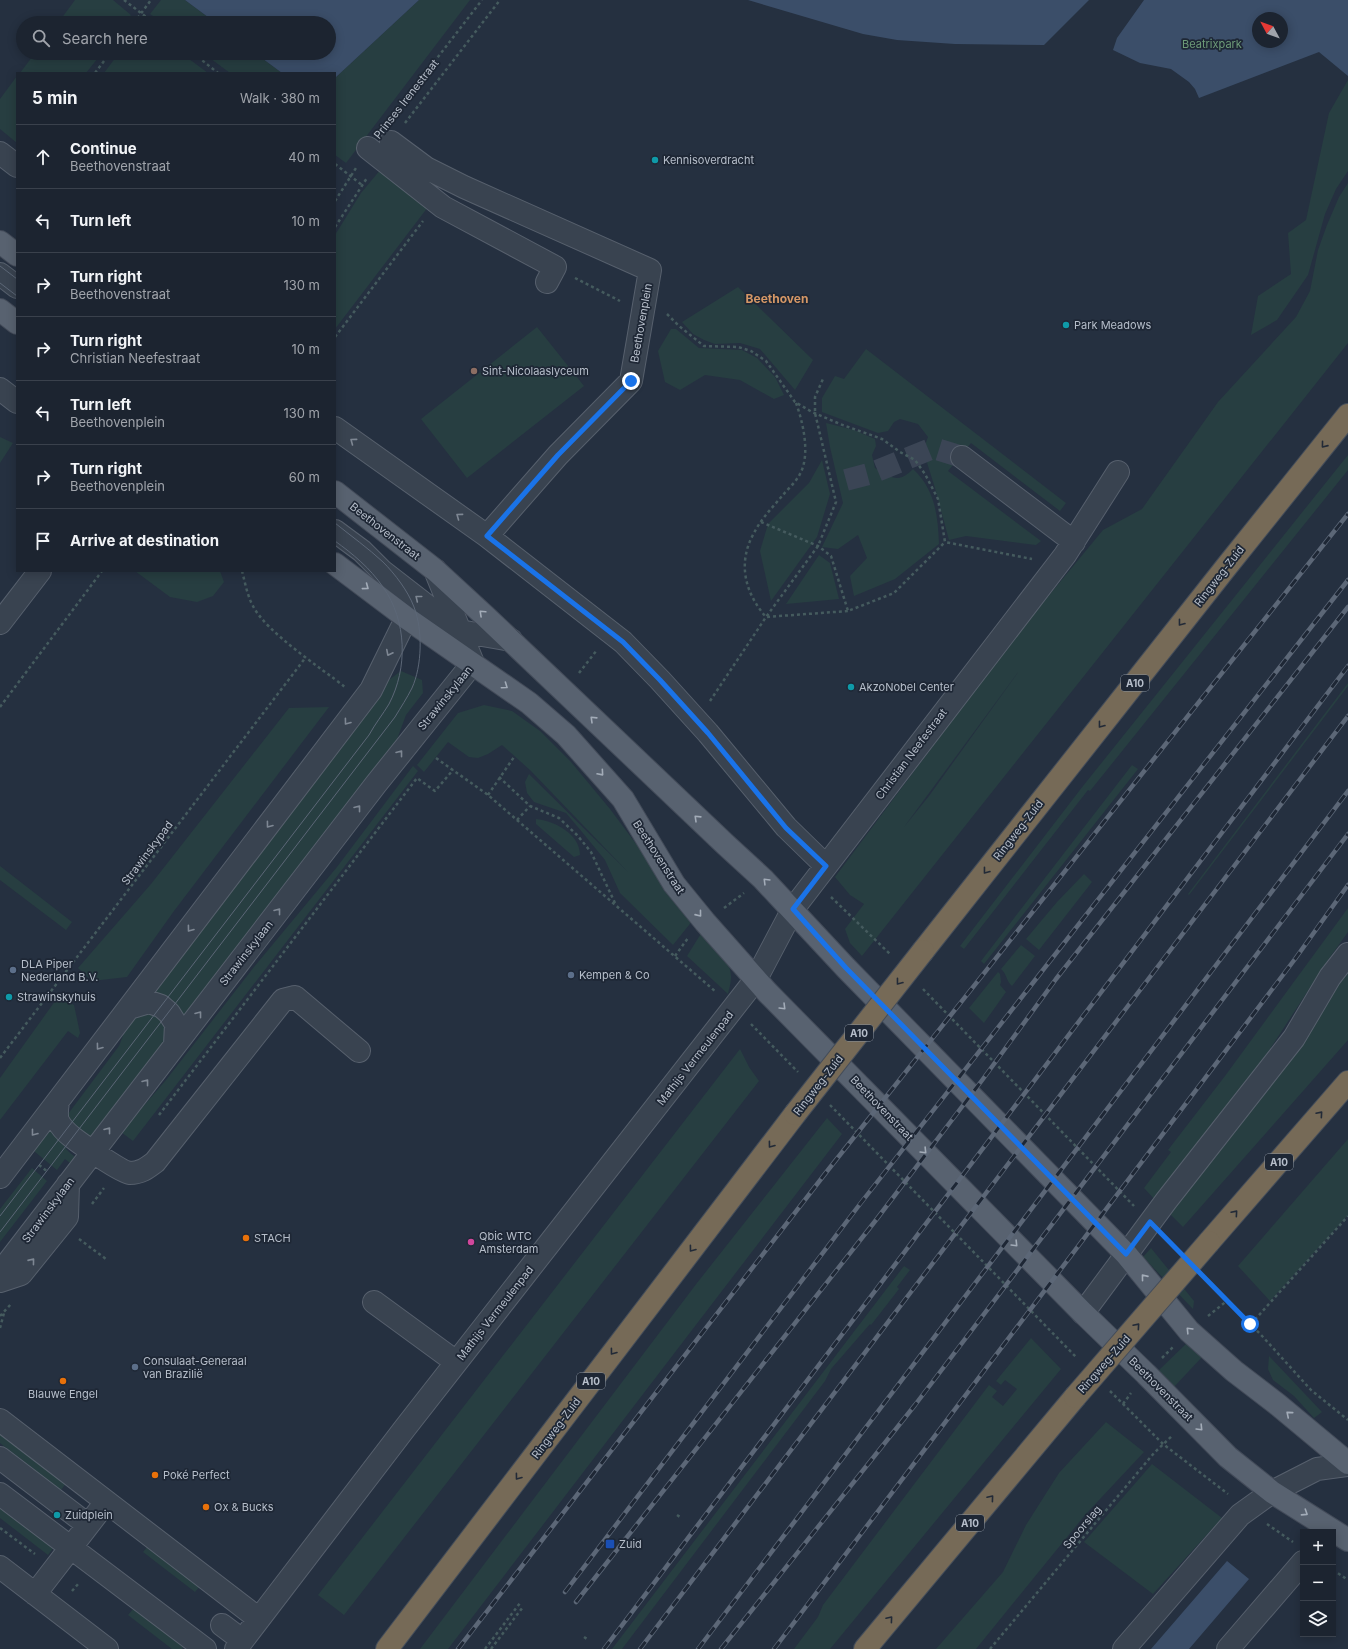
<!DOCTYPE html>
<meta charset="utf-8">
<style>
:root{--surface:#1c2430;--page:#29303c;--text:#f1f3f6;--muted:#a0a4ab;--line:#3a414c}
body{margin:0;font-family:Inter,sans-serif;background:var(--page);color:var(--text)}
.controls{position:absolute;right:12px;bottom:12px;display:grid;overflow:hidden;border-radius:0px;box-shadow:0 2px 10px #0003}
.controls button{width:36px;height:36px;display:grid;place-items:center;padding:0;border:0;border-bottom:1px solid var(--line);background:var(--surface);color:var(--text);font:20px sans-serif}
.compass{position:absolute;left:1252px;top:12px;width:36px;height:36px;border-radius:50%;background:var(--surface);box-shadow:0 2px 10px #0003;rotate:311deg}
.stop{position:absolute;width:12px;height:12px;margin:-9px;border:3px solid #1a73e8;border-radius:50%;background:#fff}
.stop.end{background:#1a73e8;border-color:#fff;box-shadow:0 1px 4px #0008}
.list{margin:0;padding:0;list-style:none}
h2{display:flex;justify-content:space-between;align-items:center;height:52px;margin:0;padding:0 16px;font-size:17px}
h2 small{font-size:13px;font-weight:400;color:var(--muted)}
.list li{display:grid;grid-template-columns:26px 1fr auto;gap:12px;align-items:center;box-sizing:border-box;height:64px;padding:0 16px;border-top:1px solid var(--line)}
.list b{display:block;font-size:15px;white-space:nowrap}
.list p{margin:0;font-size:13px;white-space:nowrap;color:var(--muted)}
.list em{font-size:13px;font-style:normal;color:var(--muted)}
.icon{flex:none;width:22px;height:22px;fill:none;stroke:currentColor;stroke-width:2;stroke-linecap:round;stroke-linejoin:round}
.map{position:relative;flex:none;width:1348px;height:1649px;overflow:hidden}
.search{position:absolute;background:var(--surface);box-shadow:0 2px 10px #0003;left:16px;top:16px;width:320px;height:44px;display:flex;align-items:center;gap:10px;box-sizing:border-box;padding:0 14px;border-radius:22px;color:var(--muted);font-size:15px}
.panel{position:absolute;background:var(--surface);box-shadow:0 2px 10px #0003;left:16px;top:72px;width:320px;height:500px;border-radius:0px}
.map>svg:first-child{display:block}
.green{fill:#273e41;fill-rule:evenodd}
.water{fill:#3b4e69;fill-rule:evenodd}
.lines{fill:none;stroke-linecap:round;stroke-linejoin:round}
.minor-tunnel{stroke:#3b4555;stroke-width:22;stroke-dasharray:22 11;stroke-linecap:butt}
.minor-casing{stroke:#57606d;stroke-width:24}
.major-casing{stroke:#434b59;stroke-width:24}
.highway-casing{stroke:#444d5a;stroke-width:24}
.path{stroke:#455b5e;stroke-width:2.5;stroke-dasharray:3 3;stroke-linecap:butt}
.minor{stroke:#394350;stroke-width:22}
.major{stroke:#586270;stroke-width:22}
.highway{stroke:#766a57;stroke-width:22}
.tram{stroke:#5c6777;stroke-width:1}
.rail-casing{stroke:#5c6777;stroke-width:4.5}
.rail{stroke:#1e2735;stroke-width:3;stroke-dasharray:9;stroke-linecap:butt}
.highway-bridge-casing{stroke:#444d5a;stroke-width:24;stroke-linecap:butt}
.highway-bridge{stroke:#766a57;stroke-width:22}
.oneway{stroke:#7e8793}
.oneway2{stroke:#222a37}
.oneway3{stroke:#a3acb8}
.route{stroke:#1a73e8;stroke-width:5}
.culture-dot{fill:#0f9aa8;stroke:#1e2735;stroke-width:1.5}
.education-dot{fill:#8d6e63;stroke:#1e2735;stroke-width:1.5}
.service-dot{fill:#5c6f8a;stroke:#1e2735;stroke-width:1.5}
.food-dot{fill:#e8710a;stroke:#1e2735;stroke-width:1.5}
.hotel-dot{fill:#d1479c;stroke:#1e2735;stroke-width:1.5}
.transit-dot{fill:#1a4fb4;stroke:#1e2735;stroke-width:1.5}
.labels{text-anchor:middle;stroke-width:3.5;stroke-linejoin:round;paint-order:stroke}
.shield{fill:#1e2735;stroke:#88919d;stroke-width:1}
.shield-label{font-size:10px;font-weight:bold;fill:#b6beca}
.park-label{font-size:11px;fill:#6d9b78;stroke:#1e2735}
.street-label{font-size:11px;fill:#b6beca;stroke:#1e2735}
.poi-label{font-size:11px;fill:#b6beca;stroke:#1e2735;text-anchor:start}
.neighbourhood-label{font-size:12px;font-weight:bold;fill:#d59766;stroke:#1e2735}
</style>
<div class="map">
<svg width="1348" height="1649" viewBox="0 0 1348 1649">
<rect width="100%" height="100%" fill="#253040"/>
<!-- green -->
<path class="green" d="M75 0H113L131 15 125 23H58Z
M161 0H185L216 23H163L150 14Z
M419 0H470L346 163 335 155V78Z
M35 53H102L86 73H20Z
M119 53H181L208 73H104Z
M203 53H255L282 73H230Z
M17 76V143L0 129V99Z
M1348 80V171L1336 189 1325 214 1308 275 1277 320 1251 335 1258 296 1291 274 1288 233 1306 220 1329 113Z
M381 169 428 207 335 329V235L361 193Z
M1348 183V343L862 956 850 943 845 929 864 904 850 895 835 877 1013 639 1103 530 1142 509 1218 402 1296 317 1310 291 1318 250 1327 225 1339 197ZM1019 671 929 796 904 827Z
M738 287 813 360 795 390 760 349 740 343 715 344 704 340 693 334 682 322Z
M537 327 584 386 467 478 421 419Z
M671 329H676L699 348 742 350 757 358 775 377 784 395 774 399 740 380 705 375 680 390 665 382 658 351Z
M866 349 1066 503 1060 511 971 443 948 471 1041 541 1036 545 966 536 949 540 935 488 923 450 928 437 918 424 900 419 894 422 888 431 878 433 822 412V398L835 376 844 379Z
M826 423 854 430 875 439 876 446 872 455 875 468C892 478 898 484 913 469 935 489 938 516 939 544L895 579 854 596 850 576 867 558 858 535 838 549 822 547 843 503 830 447Z
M0 437 13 443 0 463Z
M1348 455V470L1090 791 1088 790 964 949 960 946 1083 786Z
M822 460 830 494 817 537 771 601 760 551 768 524 809 483Z
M819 555 830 563 839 599 786 604Z
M135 571H220L224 582 213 596 197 602 170 597Z
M401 671 422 680 423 693 406 715 396 742 94 1136 82 1138 65 1118 119 1046 129 1020 377 693 390 679Z
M1348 683V686L1189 895 1188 894Z
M484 705 512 711 540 731 571 762 610 809 693 920 673 945 620 893 605 860 582 832 566 813 534 802 527 793 525 782 529 774 628 872 530 770 502 745 488 754 478 758 469 757 448 742 424 772 417 765 458 713Z
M329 707 174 911 127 977 92 981 78 968 151 884 289 708Z
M1132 765 1138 769 984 964 981 961Z
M413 766 418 771 133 1141 121 1132 166 1080 254 967 337 867Z
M536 819C555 821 580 834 580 855L574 857 536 824Z
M0 866 72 922 66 930 0 880Z
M1084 874 1092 882 1039 950 1026 939 1057 902Z
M1348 908V932L1328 960 1259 1066 1156 1201 1144 1188 1171 1152 1168 1150 1225 1076Z
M702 932C713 944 732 960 731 978 731 983 729 989 728 994L687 956Z
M1021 945 1035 956 1012 986C1006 981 1007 974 1001 969Z
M1348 966V1040L1183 1227 1171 1215 1172 1207Z
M998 972 1000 974 1001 982 1000 985 1006 992 984 1023 969 1008Z
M58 997 74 1005 80 1033 78 1038 68 1031 0 1120V1078Z
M740 1049 749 1067 759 1081 344 1615 318 1595Z
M827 1118 842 1134 448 1649H420L697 1283Z
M51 1129 68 1151 75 1157 77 1162 75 1167 65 1159 57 1170 29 1147 41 1131Z
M1348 1139V1215L1270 1301 1238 1266Z
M32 1168 47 1181 0 1242V1209Z
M1151 1248 1194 1301 1193 1309 1143 1257Z
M904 1266 910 1270 897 1287 899 1289 871 1325 870 1324 831 1369 825 1381 622 1649H612Z
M1031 1338 1061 1369 830 1649H794L818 1617 823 1605 989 1385 997 1391 992 1397 1003 1406 1017 1389 1005 1380 1001 1385 996 1381Z
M1189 1341 1203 1356 1173 1388 1156 1373Z
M1269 1356 1322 1412 1314 1418 1294 1396 1273 1380 1268 1369Z
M1106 1422 1144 1452 1085 1515 976 1649H936L1003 1572 1026 1525 1059 1473Z
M0 1430 67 1482 61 1490 0 1443Z
M1152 1464 1222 1518 1153 1594 1084 1542Z
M0 1507 54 1547 48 1555 0 1518Z
M149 1545 201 1585 195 1592 143 1552Z
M134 1608 183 1647 182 1649H172L128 1615Z"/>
<!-- water -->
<path class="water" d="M185 0H419L335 78V73H282L255 53H329V23H216Z
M748 0H1089L1044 45 955 44 897 40 863 34Z
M1144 0H1348V76L1319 52 1199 98 1195 89 1189 82 1171 69 1140 63 1113 50 1117 38ZM1258 18H1282V42H1258Z
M1227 1561 1249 1579 1189 1649H1151Z"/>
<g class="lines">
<!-- minor-tunnel -->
<path class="minor-tunnel" d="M846 480 872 473 933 448 962 457"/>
<!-- minor casing -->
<g class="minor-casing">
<path id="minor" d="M391 142 426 168 464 187 650 270 631 381 558 455 487 536
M368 148 443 207 555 267 547 282
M0 153 17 166
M0 274 17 287
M0 389 17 402
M335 428 487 536 623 642 660 680 708 733 786 827 826 866
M962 457 1074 542
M335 531 362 551 382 571 458 630
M0 623 40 571
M448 629 511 640
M129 1008 149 1002 161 1006 169 1013 176 1024 175 1045
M58 1102C57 1108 56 1115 58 1121 61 1127 67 1133 72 1137 81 1144 121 1172 130 1173 141 1173 147 1168 155 1162L283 1000 295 997 359 1051
M0 1177 371 690 401 629 408 619
M0 1273 376 784 473 663 435 570
M0 1281 21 1274 67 1217 68 1184
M374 1302 456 1362
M1083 1313 1166 1201 1294 1038 1330 977 1348 954
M0 1420 259 1619
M0 1458 88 1525
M0 1494 205 1649
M0 1567 107 1649
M35 1594 106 1502
M222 1625 242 1640
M236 1649 405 1428 756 979 793 909 1065 555 1118 472
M1124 1649 1240 1515 1272 1492 1317 1469 1348 1465
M1228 1649 1303 1562"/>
</g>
<!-- major casing -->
<g class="major-casing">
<path id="major" d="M0 242 17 255
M0 310 17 323
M335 492 435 570 485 616 726 845 763 879 846 968 1126 1254 1189 1331 1234 1371 1277 1404 1348 1463
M335 564 408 619 529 703 566 735 623 799 674 884 705 922 767 992 1083 1313 1146 1374 1228 1457 1272 1492 1348 1540"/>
</g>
<!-- highway casing -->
<g class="highway-casing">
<path id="highway" d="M923 951 1227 566 1348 415
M1209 1242 1348 1082
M387 1649 795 1114
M865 1649 1075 1397"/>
</g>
<!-- path -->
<path class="path" d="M124 0 154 23
M134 23 151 0
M193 53 218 73
M95 73 110 53
M390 119 482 0
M405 123 500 0
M335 164 362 185
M335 201 356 168
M335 227 367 178
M575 278 620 301
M667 314 679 326 704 346 738 347 751 351 766 361 795 402 812 412 840 424 882 439 900 452 915 460 925 474 938 499 945 542 1032 559
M335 337 423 221
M796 403C803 422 810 453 801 472 797 481 788 489 782 496 772 508 761 519 754 533 737 563 745 593 766 617L848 611
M761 522 818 546 831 556 848 611 894 593 945 542
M242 571C245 582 247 595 253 606 266 632 321 668 345 687
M579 673 597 650
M710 701 766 617 818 546 836 502 815 413V397L823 379
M0 707 102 571
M436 758 488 795 716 992
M499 777 530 806 559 818 577 835 591 852 615 903
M488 795 514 757
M517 820 530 806
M831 897 891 955
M724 908 744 893
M675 956 688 938
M923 989 1134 1206
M751 1024 798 1072
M0 1058 306 657
M830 1105 1077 1358
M159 1115 417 778 435 791 453 770
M39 1165 48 1172
M92 1204 104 1188
M79 1239 106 1259
M1167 1240 1175 1247
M1207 1279 1263 1337 1311 1390 1348 1420
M0 1316 12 1303
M1208 1316 1228 1300
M1251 1324 1348 1216
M0 1328 4 1313
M1162 1358 1173 1347
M1110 1391 1163 1444 1228 1494
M1123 1404 1131 1393
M677 1515 680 1517
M1267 1524 1293 1542
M0 1528 35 1554
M1333 1570 1348 1580
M72 1591 79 1583
M584 1637 587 1639
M485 1649 520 1603
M491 1649 523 1607
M990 1649 1154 1453 1173 1435"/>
<!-- minor -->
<use href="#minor" class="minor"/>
<!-- major -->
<use href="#major" class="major"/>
<!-- highway -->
<use href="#highway" class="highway"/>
<!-- tram -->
<path class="tram" d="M0 266 17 279
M0 283 17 296
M0 1216 369 735C375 724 383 714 389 704 408 668 407 621 383 587 370 568 353 554 335 541
M0 1232 395 717C401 707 407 698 412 688 422 666 423 630 414 607 408 591 395 574 383 562 368 548 351 536 335 523"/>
<!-- rail casing -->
<g class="rail-casing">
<path id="rail" d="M565 1592 860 1204 1348 580
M576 1602 876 1220 983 1079 1056 979 1348 607
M458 1649 828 1170 1348 514
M604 1649 1348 666
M640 1649 1348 716
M698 1649 1348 791
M721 1649 915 1405 1348 834
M774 1649 1295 959 1348 885"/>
</g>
<!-- rail -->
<use href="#rail" class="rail"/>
<!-- highway-bridge casing -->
<g class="highway-bridge-casing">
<path id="highway-bridge" d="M795 1114 923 951
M1075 1397 1209 1242"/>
</g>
<!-- highway-bridge -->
<use href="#highway-bridge" class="highway-bridge"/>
</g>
<!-- one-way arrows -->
<defs><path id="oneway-chevron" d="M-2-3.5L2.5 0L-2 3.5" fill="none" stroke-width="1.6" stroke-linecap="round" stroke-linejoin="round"/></defs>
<g class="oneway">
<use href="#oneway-chevron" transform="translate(353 441) rotate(-143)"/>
<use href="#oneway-chevron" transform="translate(459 516) rotate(-144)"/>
<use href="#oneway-chevron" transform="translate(418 598) rotate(-141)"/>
<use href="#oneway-chevron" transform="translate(389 653) rotate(117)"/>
<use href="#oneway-chevron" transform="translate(347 722) rotate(127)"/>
<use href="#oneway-chevron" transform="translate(400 753) rotate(-52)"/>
<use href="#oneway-chevron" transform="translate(358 808) rotate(-52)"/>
<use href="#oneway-chevron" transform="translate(269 825) rotate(127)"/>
<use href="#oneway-chevron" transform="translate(278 911) rotate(-52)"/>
<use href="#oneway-chevron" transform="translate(190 929) rotate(127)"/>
<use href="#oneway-chevron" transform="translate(199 1014) rotate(-52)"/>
<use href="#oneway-chevron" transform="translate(99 1047) rotate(127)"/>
<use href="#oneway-chevron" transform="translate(146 1082) rotate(-52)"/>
<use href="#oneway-chevron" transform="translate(108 1130) rotate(-52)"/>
<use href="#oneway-chevron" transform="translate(34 1133) rotate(128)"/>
<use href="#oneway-chevron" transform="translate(32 1261) rotate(-51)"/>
</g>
<g class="oneway2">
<use href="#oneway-chevron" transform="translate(1324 445) rotate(129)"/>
<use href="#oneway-chevron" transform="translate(1181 623) rotate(128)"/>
<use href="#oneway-chevron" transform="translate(1101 725) rotate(128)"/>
<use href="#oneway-chevron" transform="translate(986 871) rotate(128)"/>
<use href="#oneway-chevron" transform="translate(899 982) rotate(128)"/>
<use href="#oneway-chevron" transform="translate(1320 1114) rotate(-49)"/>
<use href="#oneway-chevron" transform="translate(771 1145) rotate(127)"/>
<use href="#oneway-chevron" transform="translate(1235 1213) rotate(-49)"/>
<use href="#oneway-chevron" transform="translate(692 1249) rotate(127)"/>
<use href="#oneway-chevron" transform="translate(1137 1326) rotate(-49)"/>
<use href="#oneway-chevron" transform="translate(613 1352) rotate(127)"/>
<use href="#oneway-chevron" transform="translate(518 1477) rotate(127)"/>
<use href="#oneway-chevron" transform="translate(991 1498) rotate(-50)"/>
<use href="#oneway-chevron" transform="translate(890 1619) rotate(-50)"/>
</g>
<g class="oneway3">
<use href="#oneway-chevron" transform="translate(366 587) rotate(37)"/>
<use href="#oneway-chevron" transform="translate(482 613) rotate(-137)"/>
<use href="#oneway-chevron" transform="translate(505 686) rotate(35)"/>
<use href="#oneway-chevron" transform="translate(593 719) rotate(-136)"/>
<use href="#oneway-chevron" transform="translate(601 773) rotate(49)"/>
<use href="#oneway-chevron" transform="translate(697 818) rotate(-136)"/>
<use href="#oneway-chevron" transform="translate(766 881) rotate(-135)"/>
<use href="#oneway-chevron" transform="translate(699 914) rotate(51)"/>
<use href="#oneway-chevron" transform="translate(783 1007) rotate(45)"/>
<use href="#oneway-chevron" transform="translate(924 1151) rotate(46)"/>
<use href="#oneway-chevron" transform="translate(1015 1244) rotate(46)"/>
<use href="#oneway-chevron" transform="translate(1144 1277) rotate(-129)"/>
<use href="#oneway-chevron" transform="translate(1189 1330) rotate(-134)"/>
<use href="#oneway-chevron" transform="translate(1289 1414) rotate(-140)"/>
<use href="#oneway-chevron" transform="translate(1200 1428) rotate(46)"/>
<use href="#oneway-chevron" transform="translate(1305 1513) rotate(33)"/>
</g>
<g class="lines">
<!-- route -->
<path class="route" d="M631 381 558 455 487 536 623 642 660 680 708 733 786 828 826 866 793 909 846 968 1126 1254 1150 1222 1250 1324"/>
</g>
<!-- markers -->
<g class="culture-dot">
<circle cx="655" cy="160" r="4"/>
<circle cx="1066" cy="325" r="4"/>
<circle cx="851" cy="687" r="4"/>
<circle cx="9" cy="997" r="4"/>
<circle cx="57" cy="1515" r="4"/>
</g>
<circle class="education-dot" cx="474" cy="371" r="4"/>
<g class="service-dot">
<circle cx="13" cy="970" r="4"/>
<circle cx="571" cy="975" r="4"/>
<circle cx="135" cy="1367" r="4"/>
</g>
<g class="food-dot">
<circle cx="246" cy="1238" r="4"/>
<circle cx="63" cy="1381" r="4"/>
<circle cx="155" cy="1475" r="4"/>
<circle cx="206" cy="1507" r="4"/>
</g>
<circle class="hotel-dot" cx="471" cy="1242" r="4"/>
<rect class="transit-dot" x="605" y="1539" width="10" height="10" rx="2"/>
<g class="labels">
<!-- shield labels -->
<g class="shield">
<rect x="1121" y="675" width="28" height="16" rx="3"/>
<rect x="845" y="1025" width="28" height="16" rx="3"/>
<rect x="1265" y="1154" width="28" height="16" rx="3"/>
<rect x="577" y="1373" width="28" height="16" rx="3"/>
<rect x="956" y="1515" width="28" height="16" rx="3"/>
</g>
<g class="shield-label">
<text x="1135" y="687">A10</text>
<text x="859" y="1037">A10</text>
<text x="1279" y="1166">A10</text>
<text x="591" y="1385">A10</text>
<text x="970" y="1527">A10</text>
</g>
<!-- park labels -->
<g class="park-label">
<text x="1212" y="48">Beatrixpark</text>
</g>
<!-- street labels -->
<g class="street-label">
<text transform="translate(406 99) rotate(-52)" y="4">Prinses Irenestraat</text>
<text transform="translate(641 323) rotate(-80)" y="4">Beethovenplein</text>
<text transform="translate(385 531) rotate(38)" y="4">Beethovenstraat</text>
<text transform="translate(1219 576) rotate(-52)" y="4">Ringweg-Zuid</text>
<text transform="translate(445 698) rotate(-51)" y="4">Strawinskylaan</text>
<text transform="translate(911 754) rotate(-53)" y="4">Christian Neefestraat</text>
<text transform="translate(1018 830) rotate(-52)" y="4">Ringweg-Zuid</text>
<text transform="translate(147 853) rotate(-53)" y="4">Strawinskypad</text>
<text transform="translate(659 857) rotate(57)" y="4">Beethovenstraat</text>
<text transform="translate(246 953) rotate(-52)" y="4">Strawinskylaan</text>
<text transform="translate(695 1058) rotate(-52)" y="4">Mathijs Vermeulenpad</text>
<text transform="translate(818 1085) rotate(-52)" y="4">Ringweg-Zuid</text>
<text transform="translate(882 1108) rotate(46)" y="4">Beethovenstraat</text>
<text transform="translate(48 1210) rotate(-53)" y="4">Strawinskylaan</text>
<text transform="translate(495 1313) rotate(-52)" y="4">Mathijs Vermeulenpad</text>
<text transform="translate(1104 1364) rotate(-49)" y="4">Ringweg-Zuid</text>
<text transform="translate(1161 1389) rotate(45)" y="4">Beethovenstraat</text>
<text transform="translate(556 1428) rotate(-53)" y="4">Ringweg-Zuid</text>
<text transform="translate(1082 1527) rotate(-50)" y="4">Spoorslag</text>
</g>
<!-- poi labels -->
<g class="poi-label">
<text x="663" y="164">Kennisoverdracht</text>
<text x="1074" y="329">Park Meadows</text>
<text x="482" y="375">Sint-Nicolaaslyceum</text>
<text x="859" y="691">AkzoNobel Center</text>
<text x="21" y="968">DLA Piper<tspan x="21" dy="13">Nederland B.V.</tspan></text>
<text x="579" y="979">Kempen &amp; Co</text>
<text x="17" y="1001">Strawinskyhuis</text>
<text x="479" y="1240">Qbic WTC<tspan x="479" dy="13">Amsterdam</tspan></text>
<text x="254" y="1242">STACH</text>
<text x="143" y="1365">Consulaat-Generaal<tspan x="143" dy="13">van Brazilië</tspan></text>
<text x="63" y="1398" text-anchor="middle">Blauwe Engel</text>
<text x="163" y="1479">Poké Perfect</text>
<text x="214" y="1511">Ox &amp; Bucks</text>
<text x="65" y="1519">Zuidplein</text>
<text x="619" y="1548">Zuid</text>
</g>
<!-- neighbourhood labels -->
<g class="neighbourhood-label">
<text x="777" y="303">Beethoven</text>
</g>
</g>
</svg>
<div class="controls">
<button>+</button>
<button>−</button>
<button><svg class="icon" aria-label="layers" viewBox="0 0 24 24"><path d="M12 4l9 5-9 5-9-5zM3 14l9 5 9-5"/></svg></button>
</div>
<svg class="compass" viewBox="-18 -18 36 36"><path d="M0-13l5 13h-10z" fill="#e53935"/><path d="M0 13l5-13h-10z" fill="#a0a4ab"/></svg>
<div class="stop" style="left:1250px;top:1324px"></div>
<div class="stop end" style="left:631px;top:381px"></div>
<div class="search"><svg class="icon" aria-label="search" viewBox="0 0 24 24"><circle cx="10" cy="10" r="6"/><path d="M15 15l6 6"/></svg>Search here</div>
<section class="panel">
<h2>5 min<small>Walk · 380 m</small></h2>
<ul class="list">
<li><svg class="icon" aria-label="ahead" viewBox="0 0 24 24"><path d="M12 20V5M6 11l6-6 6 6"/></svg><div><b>Continue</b><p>Beethovenstraat</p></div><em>40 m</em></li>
<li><svg class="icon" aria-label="left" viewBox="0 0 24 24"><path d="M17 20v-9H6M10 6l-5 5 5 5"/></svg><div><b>Turn left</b></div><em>10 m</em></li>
<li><svg class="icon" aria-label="right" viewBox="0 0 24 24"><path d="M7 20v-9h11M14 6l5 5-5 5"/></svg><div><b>Turn right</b><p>Beethovenstraat</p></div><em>130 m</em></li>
<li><svg class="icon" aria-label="right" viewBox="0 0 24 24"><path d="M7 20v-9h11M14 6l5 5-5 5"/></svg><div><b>Turn right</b><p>Christian Neefestraat</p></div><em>10 m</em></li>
<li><svg class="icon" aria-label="left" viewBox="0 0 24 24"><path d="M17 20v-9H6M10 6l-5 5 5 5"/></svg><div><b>Turn left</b><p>Beethovenplein</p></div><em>130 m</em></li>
<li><svg class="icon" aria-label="right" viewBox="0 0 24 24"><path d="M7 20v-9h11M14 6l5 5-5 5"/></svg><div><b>Turn right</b><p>Beethovenplein</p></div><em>60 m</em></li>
<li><svg class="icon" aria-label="arrive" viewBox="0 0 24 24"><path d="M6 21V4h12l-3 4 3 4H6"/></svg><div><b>Arrive at destination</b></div></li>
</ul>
</section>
</div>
